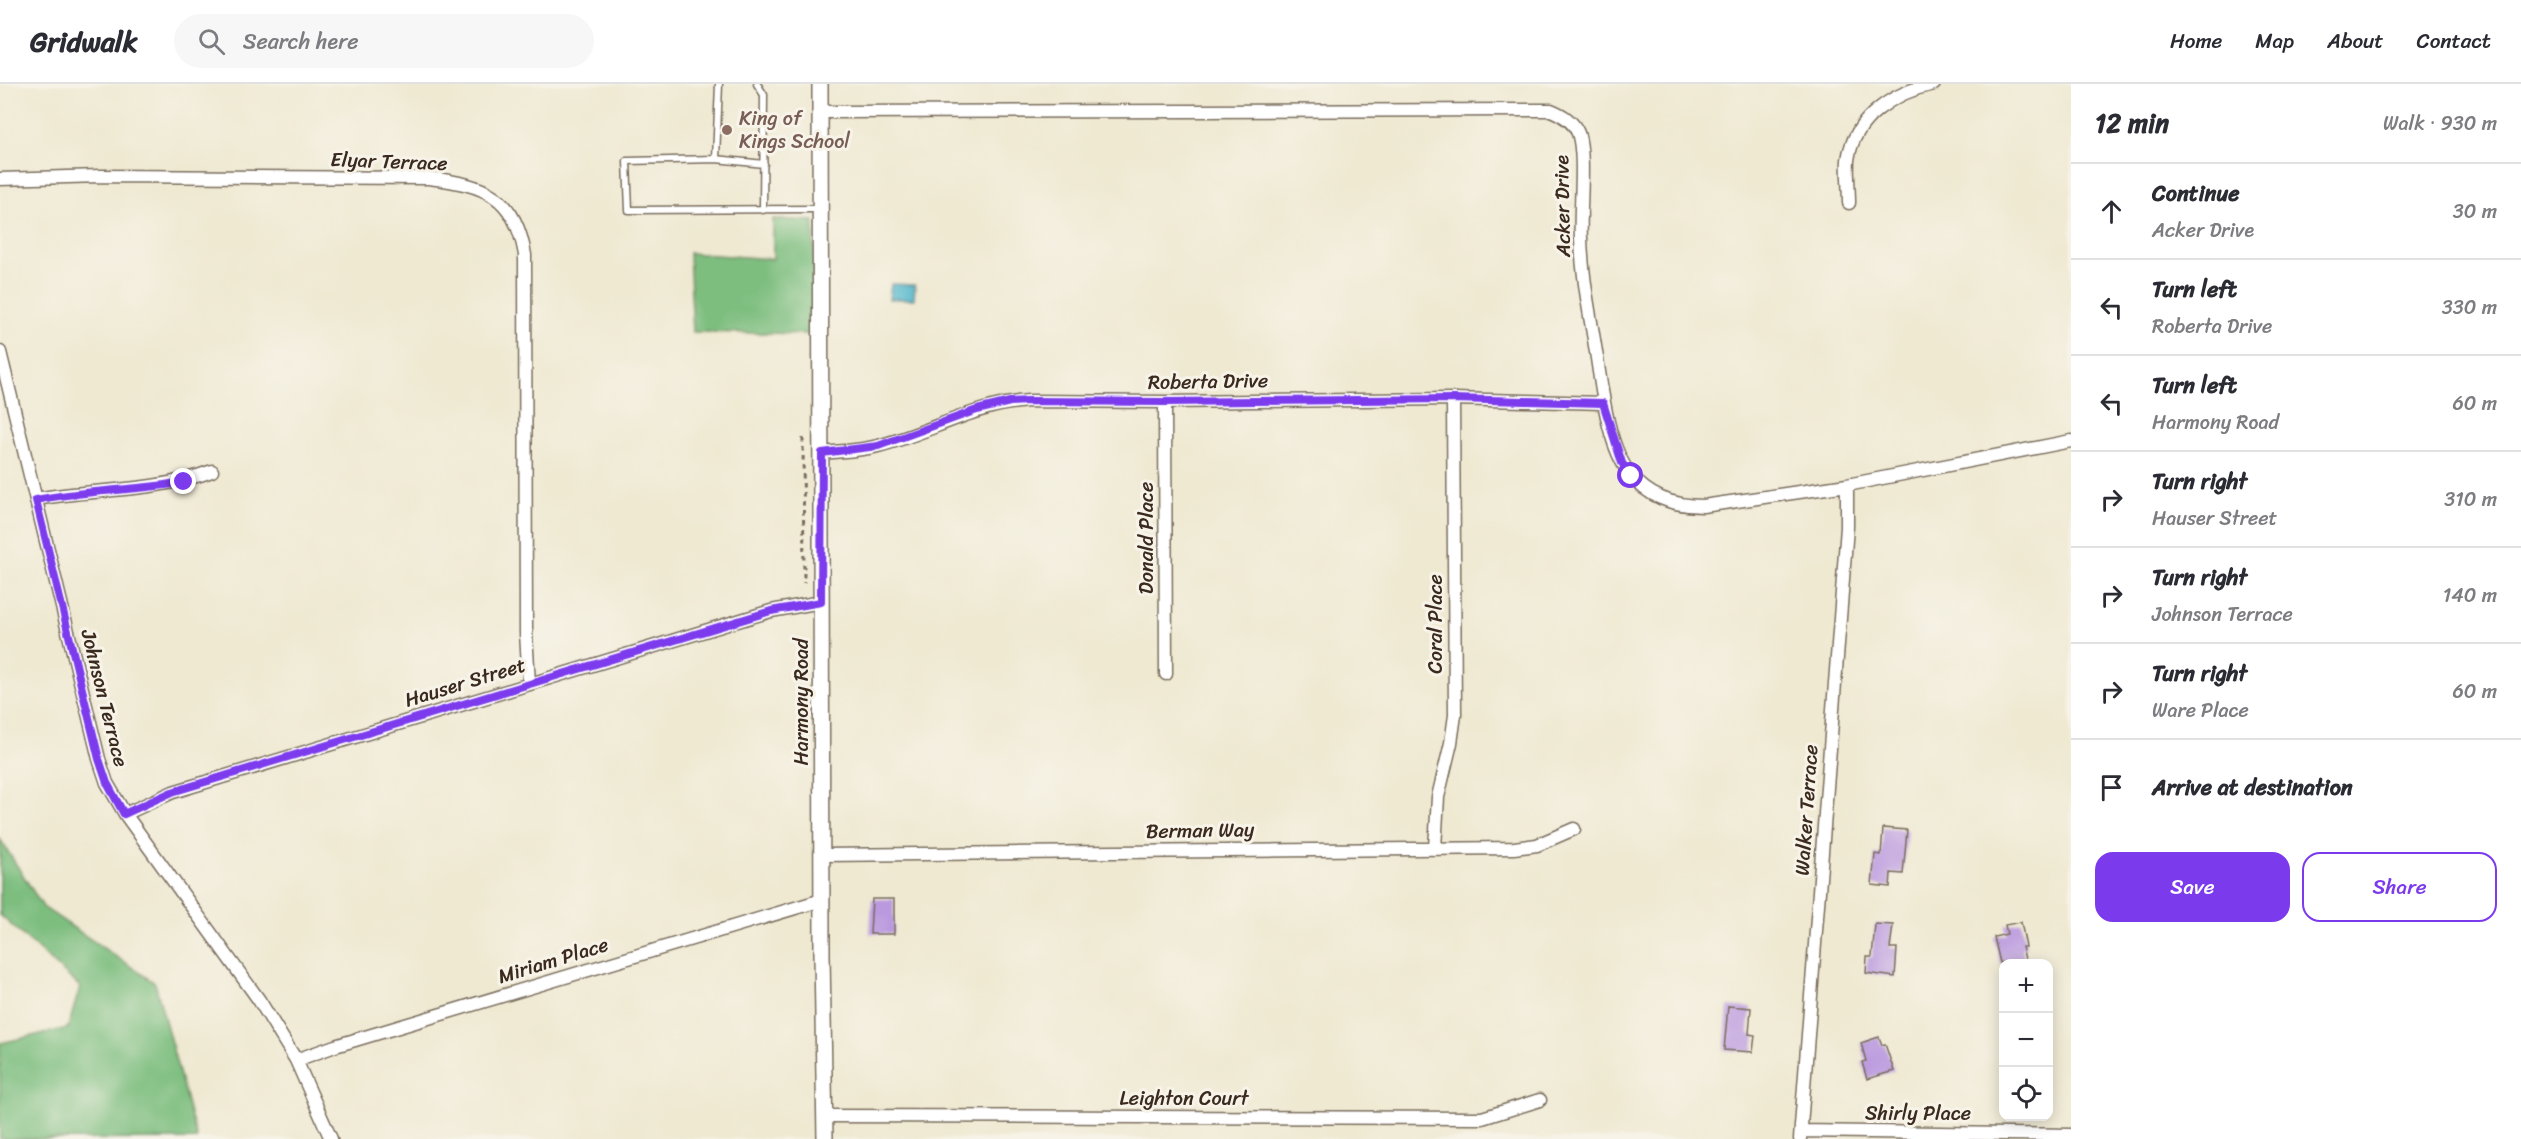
<!DOCTYPE html>
<meta charset="utf-8">
<style>
:root{--surface:#fff;--page:#f7f7f7;--text:#2b2b33;--muted:#7c7c81;--line:#e1e1e2;--accent:#7c3aed}
body{margin:0;font-family:Sriracha,sans-serif;background:var(--page);color:var(--text)}
.controls{position:absolute;right:18px;bottom:18px;display:grid;overflow:hidden;border-radius:12px;box-shadow:0 3px 15px #0003}
.controls button{width:54px;height:54px;display:grid;place-items:center;padding:0;border:0;border-bottom:2px solid var(--line);background:var(--surface);color:var(--text);font:30px sans-serif}
.stop{position:absolute;width:18px;height:18px;margin:-14px;border:4px solid #7c3aed;border-radius:50%;background:#fff}
.stop.end{background:#7c3aed;border-color:#fff;box-shadow:0 2px 6px #0008}
.list{margin:0;padding:0;list-style:none}
h2{display:flex;justify-content:space-between;align-items:center;height:78px;margin:0;padding:0 24px;font-size:26px}
h2 small{font-size:20px;font-weight:400;color:var(--muted)}
.list li{display:grid;grid-template-columns:39px 1fr auto;gap:18px;align-items:center;box-sizing:border-box;height:96px;padding:0 24px;border-top:2px solid var(--line)}
.list b{display:block;font-size:22px;white-space:nowrap}
.list p{margin:0;font-size:20px;white-space:nowrap;color:var(--muted)}
.list em{font-size:20px;font-style:normal;color:var(--muted)}
.actions{display:flex;gap:12px;padding:18px 24px}
.actions a{flex:1;padding:14px 0;border:2px solid var(--accent);border-radius:18px;text-align:center;font-size:21px;color:var(--accent)}
.actions .main{background:var(--accent);color:#fff}
.icon{flex:none;width:33px;height:33px;fill:none;stroke:currentColor;stroke-width:2;stroke-linecap:round;stroke-linejoin:round}
.map{position:relative;flex:none;width:2071px;height:1055px;overflow:hidden}
header{display:flex;align-items:center;gap:36px;box-sizing:border-box;height:84px;padding:0 30px;background:var(--surface);border-bottom:2px solid var(--line)}
header strong{font-size:28px}
nav{display:flex;gap:33px;margin-inline-start:auto;font-size:21px}
.search{width:420px;height:54px;background:var(--page);display:flex;align-items:center;gap:15px;box-sizing:border-box;padding:0 21px;border-radius:33px;color:var(--muted);font-size:22px}
main{display:flex}
aside{flex:1;background:var(--surface)}
.map>svg:first-child{display:block}
.forest{fill:#7dbe7f;stroke:#5c744e;stroke-width:1.5}
.water{fill:#4eb5cc;stroke:#447075;stroke-width:1.5}
.building{fill:#ba99df}
.lines{fill:none;stroke-linecap:round;stroke-linejoin:round}
.service-casing{stroke:#7a6d5d;stroke-width:9}
.minor-casing{stroke:#7a6d5d;stroke-width:15}
.tertiary-casing{stroke:#7a6d5d;stroke-width:18}
.path{stroke:#7a6d5d;stroke-width:3;stroke-dasharray:4.5 4.5;stroke-linecap:butt}
.service{stroke:#fff;stroke-width:6}
.minor{stroke:#fff;stroke-width:12}
.tertiary{stroke:#fff;stroke-width:15}
.route{stroke:#7c3aed;stroke-width:8}
.education-dot{fill:#8d6e63;stroke:#f7f3e8;stroke-width:2}
.labels{text-anchor:middle;stroke-width:6;stroke-linejoin:round;paint-order:stroke}
.education-label{font-size:20px;fill:#785e54;stroke:#f7f3e8;text-anchor:start}
.street-label{font-size:20px;fill:#3b2a1e;stroke:#f7f3e8}
</style>
<header>
<strong>Gridwalk</strong>
<div class="search"><svg class="icon" aria-label="search" viewBox="0 0 24 24"><circle cx="10" cy="10" r="6"/><path d="M15 15l6 6"/></svg>Search here</div>
<nav><a>Home</a><a>Map</a><a>About</a><a>Contact</a></nav>
</header>
<main>
<div class="map">
<svg width="2071" height="1055" viewBox="0 0 2071 1055">
<rect width="100%" height="100%" fill="#f7f3e8"/>
<filter id="ink" filterUnits="userSpaceOnUse"><feTurbulence type="fractalNoise" baseFrequency=".0167" numOctaves="2"/><feDisplacementMap in="SourceGraphic" scale="12" xChannelSelector="R" yChannelSelector="G"/><feConvolveMatrix kernelMatrix="1 2 1 2 8 2 1 2 1" color-interpolation-filters="sRGB"/></filter>
<filter id="wash" filterUnits="userSpaceOnUse"><feTurbulence type="fractalNoise" baseFrequency=".008" numOctaves="4" result="noise"/><feDisplacementMap in="SourceGraphic" scale="24" xChannelSelector="R" yChannelSelector="G"/><feGaussianBlur stdDeviation="1.35" result="paint"/><feColorMatrix in="noise" values="0 0 0 0 0 0 0 0 0 0 0 0 0 0 0 0 0 1.4 0 .05"/><feComposite in="paint" operator="in"/></filter>
<g filter="url(#wash)">
<rect width="100%" height="100%" fill="#efe9d2"/>
<!-- forest -->
<path class="forest" d="M773 135 814 137V250L693 248 689 169 773 175Z
M0 755 43 823 155 899 197 1055H0V959L68 944 80 903 0 831Z"/>
<!-- water -->
<path class="water" d="M891 200 915 201 914 215H889Z"/>
<g id="blocks">
<!-- building -->
<path class="building" d="M1883 744 1907 746 1903 790 1891 789 1890 803 1872 801 1875 770 1881 771Z
M872 815H894V850H870Z
M2021 838 2026 863H2022L2026 879H2000L1994 853 2007 850 2005 841Z
M1875 840 1893 841 1890 864H1897L1895 893 1866 889 1867 873H1872Z
M1728 922 1751 924 1749 950 1755 951 1753 968 1724 966Z
M1879 953 1882 961 1885 960 1894 987 1867 995 1862 978 1866 977 1861 959Z"/>
</g>
</g>
<g filter="url(#ink)">
<use href="#blocks" fill-opacity="0" stroke="#7a6d5d" stroke-width="1.5"/>
<g class="lines">
<!-- service casing -->
<g class="service-casing">
<path id="service" d="M757 0 764 11 763 126
M716 75 719 0
M764 80 716 75 627 77 629 126 820 125"/>
</g>
<!-- minor casing -->
<g class="minor-casing">
<path id="minor" d="M820 28 1551 26C1563 31 1573 37 1578 49 1586 71 1579 129 1581 154 1582 193 1590 230 1596 268 1602 304 1607 361 1630 390 1648 413 1675 422 1703 422L1847 401 2071 357
M0 95 101 92 429 94C485 101 515 111 525 171L526 549 529 599
M1849 119C1849 105 1847 90 1848 76 1854 33 1895 8 1934 0
M0 268 99 675 107 699 125 730 259 916 296 976 331 1055
M1165 318 1166 590
M822 369C840 367 860 367 878 362 930 349 975 320 1029 317L1165 318 1453 315 1603 319
M36 415C97 404 153 409 212 387
M125 730 173 708 771 527 821 518
M1435 764 1438 713 1451 659 1455 631 1453 315
M822 771 1514 764 1537 761 1574 745
M296 976 335 962 822 816
M824 1032 1482 1034 1540 1016
M1801 1047 2071 1051
M1800 1055 1847 443V401"/>
</g>
<!-- tertiary casing -->
<g class="tertiary-casing">
<path id="tertiary" d="M820 0 822 871 825 1055"/>
</g>
<!-- path -->
<path class="path" d="M803 354 804 499"/>
<!-- service -->
<use href="#service" class="service"/>
<!-- minor -->
<use href="#minor" class="minor"/>
<!-- tertiary -->
<use href="#tertiary" class="tertiary"/>
</g>
</g>
<g class="lines" filter="url(#ink)">
<!-- route -->
<path class="route" d="M184 398C135 407 85 406 36 416L99 675 107 699 124 730 172 708 771 527 821 518 822 369 878 362 977 326 1010 318 1029 317 1165 318 1453 315 1603 319 1622 379 1631 392"/>
</g>
<!-- markers -->
<circle class="education-dot" cx="727" cy="46" r="6"/>
<g class="labels">
<!-- education labels -->
<g class="education-label">
<text x="739" y="41">King of<tspan x="739" dy="23">Kings School</tspan></text>
</g>
<!-- street labels -->
<g class="street-label">
<text transform="translate(389 77) rotate(2)" y="7">Elyar Terrace</text>
<text transform="translate(1562 122) rotate(-91)" y="7">Acker Drive</text>
<text transform="translate(1208 297) rotate(-1)" y="7">Roberta Drive</text>
<text transform="translate(1146 454) rotate(-90)" y="7">Donald Place</text>
<text transform="translate(1435 540) rotate(-90)" y="7">Coral Place</text>
<text transform="translate(465 598) rotate(-17)" y="7">Hauser Street</text>
<text transform="translate(105 614) rotate(76)" y="7">Johnson Terrace</text>
<text transform="translate(801 618) rotate(-90)" y="7">Harmony Road</text>
<text transform="translate(1806 726) rotate(-86)" y="7">Walker Terrace</text>
<text transform="translate(1200 746) rotate(-1)" y="7">Berman Way</text>
<text transform="translate(553 876) rotate(-17)" y="7">Miriam Place</text>
<text x="1184" y="1021">Leighton Court</text>
<text x="1918" y="1036">Shirly Place</text>
</g>
</g>
</svg>
<div class="controls">
<button>+</button>
<button>−</button>
<button><svg class="icon" aria-label="locate" viewBox="0 0 24 24"><circle cx="12" cy="12" r="6"/><path d="M12 2v4M12 18v4M2 12h4M18 12h4"/></svg></button>
</div>
<div class="stop" style="left:1631px;top:392px"></div>
<div class="stop end" style="left:184px;top:398px"></div>
</div>
<aside>
<h2>12 min<small>Walk · 930 m</small></h2>
<ul class="list">
<li><svg class="icon" aria-label="ahead" viewBox="0 0 24 24"><path d="M12 20V5M6 11l6-6 6 6"/></svg><div><b>Continue</b><p>Acker Drive</p></div><em>30 m</em></li>
<li><svg class="icon" aria-label="left" viewBox="0 0 24 24"><path d="M17 20v-9H6M10 6l-5 5 5 5"/></svg><div><b>Turn left</b><p>Roberta Drive</p></div><em>330 m</em></li>
<li><svg class="icon" aria-label="left" viewBox="0 0 24 24"><path d="M17 20v-9H6M10 6l-5 5 5 5"/></svg><div><b>Turn left</b><p>Harmony Road</p></div><em>60 m</em></li>
<li><svg class="icon" aria-label="right" viewBox="0 0 24 24"><path d="M7 20v-9h11M14 6l5 5-5 5"/></svg><div><b>Turn right</b><p>Hauser Street</p></div><em>310 m</em></li>
<li><svg class="icon" aria-label="right" viewBox="0 0 24 24"><path d="M7 20v-9h11M14 6l5 5-5 5"/></svg><div><b>Turn right</b><p>Johnson Terrace</p></div><em>140 m</em></li>
<li><svg class="icon" aria-label="right" viewBox="0 0 24 24"><path d="M7 20v-9h11M14 6l5 5-5 5"/></svg><div><b>Turn right</b><p>Ware Place</p></div><em>60 m</em></li>
<li><svg class="icon" aria-label="arrive" viewBox="0 0 24 24"><path d="M6 21V4h12l-3 4 3 4H6"/></svg><div><b>Arrive at destination</b></div></li>
</ul>
<div class="actions"><a class="main">Save</a><a>Share</a></div>
</aside>
</main>
